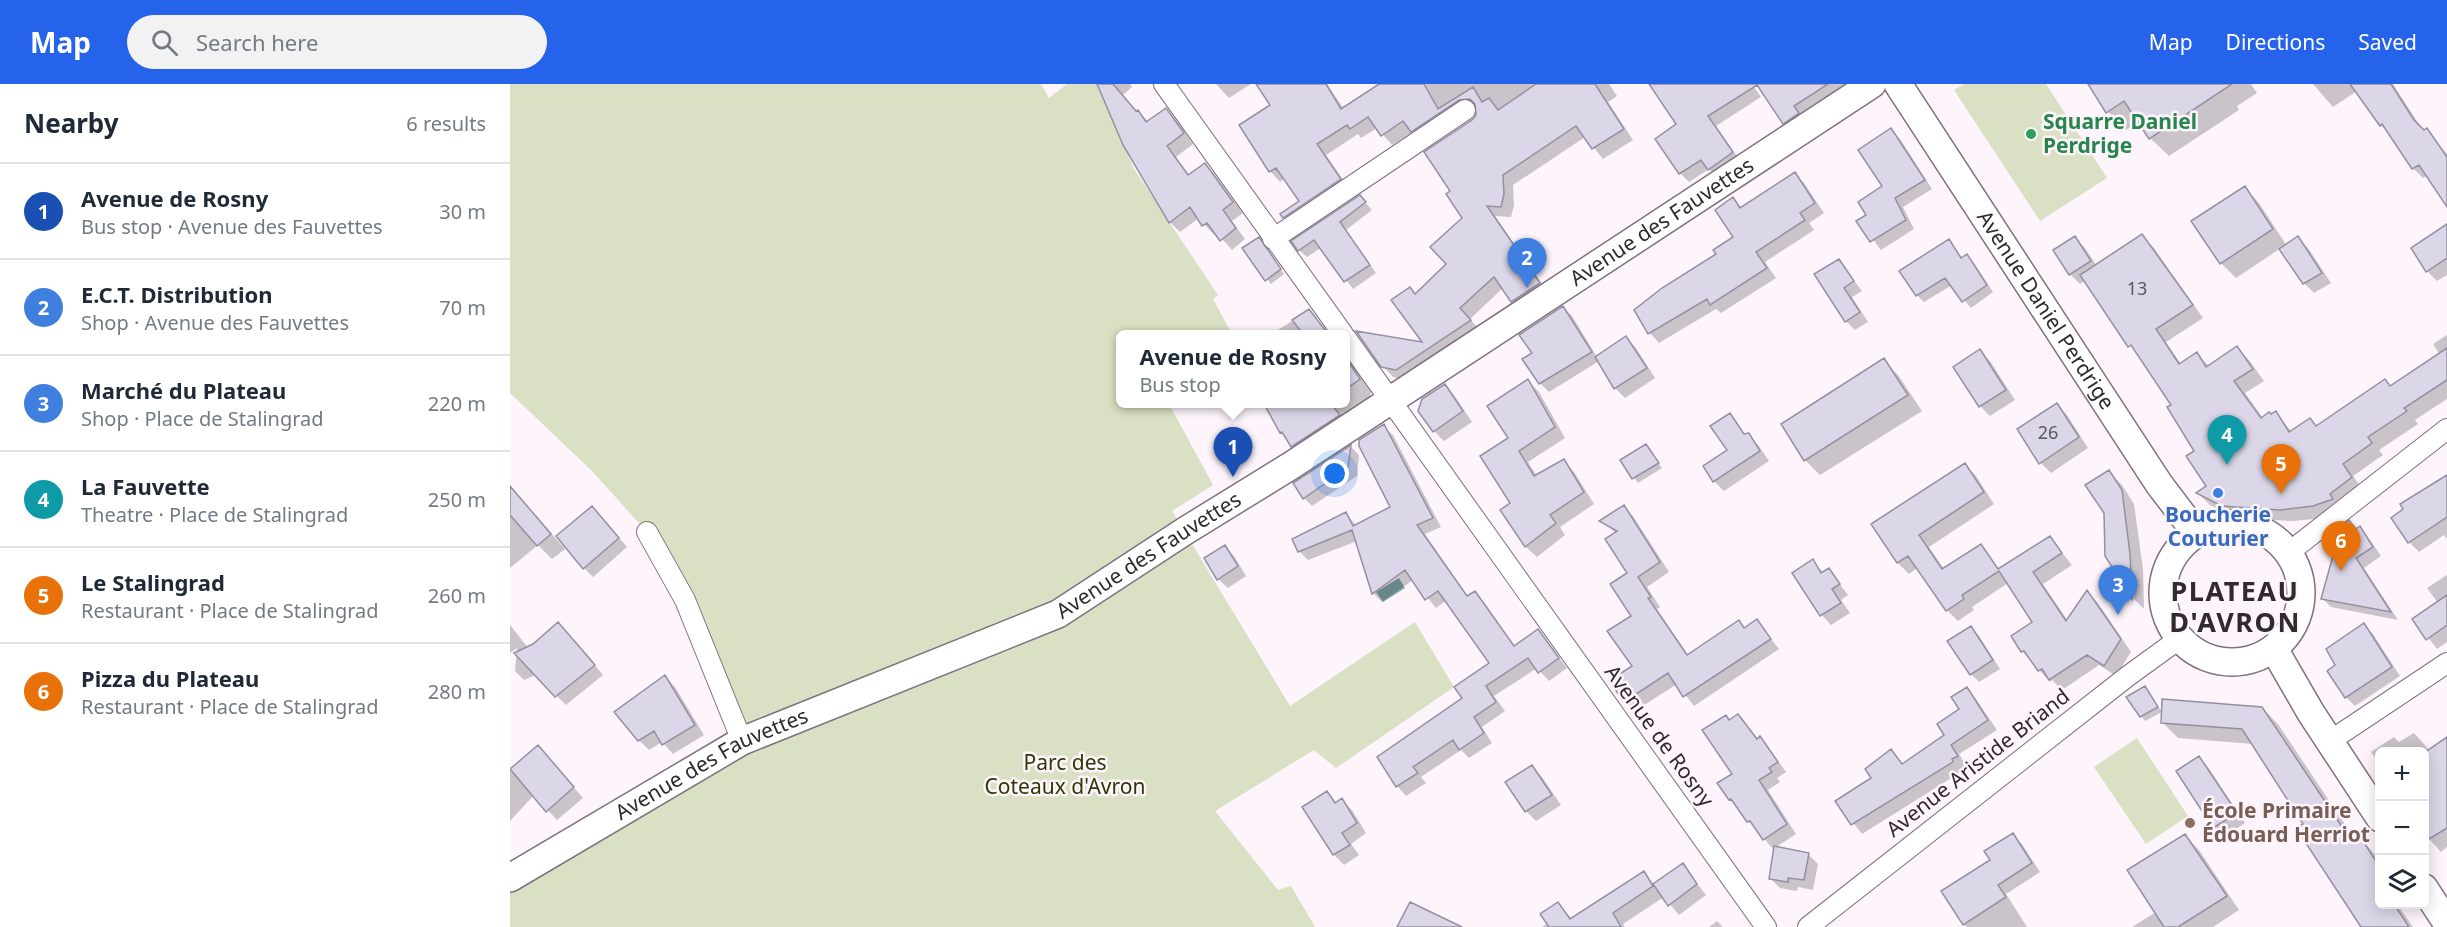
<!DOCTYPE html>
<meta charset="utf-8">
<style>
:root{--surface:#fff;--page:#f2f2f3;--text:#1f2937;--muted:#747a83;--line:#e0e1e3;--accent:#2563eb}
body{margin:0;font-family:"Noto Sans",sans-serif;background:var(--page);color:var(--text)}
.controls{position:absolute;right:18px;bottom:18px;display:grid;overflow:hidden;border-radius:9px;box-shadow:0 3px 15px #0003}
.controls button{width:54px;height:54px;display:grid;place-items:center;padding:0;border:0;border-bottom:2px solid var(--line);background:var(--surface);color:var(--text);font:30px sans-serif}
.you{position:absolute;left:825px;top:390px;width:21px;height:21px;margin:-15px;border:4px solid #fff;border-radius:50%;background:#1a73e8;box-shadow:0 0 0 9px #1a73e833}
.badge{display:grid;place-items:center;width:39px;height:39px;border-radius:50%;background:var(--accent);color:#fff;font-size:20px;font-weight:700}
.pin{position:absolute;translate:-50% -50px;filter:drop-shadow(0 2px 3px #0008)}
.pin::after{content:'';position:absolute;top:32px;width:21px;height:18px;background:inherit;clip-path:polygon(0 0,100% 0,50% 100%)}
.popup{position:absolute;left:606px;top:246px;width:234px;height:78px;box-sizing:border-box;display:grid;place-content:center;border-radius:9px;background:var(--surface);filter:drop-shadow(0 2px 4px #0005);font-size:20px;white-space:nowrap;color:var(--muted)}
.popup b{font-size:22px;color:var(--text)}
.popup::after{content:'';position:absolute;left:50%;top:100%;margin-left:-12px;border:12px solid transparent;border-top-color:var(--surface)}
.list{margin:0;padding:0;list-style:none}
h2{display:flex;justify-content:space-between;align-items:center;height:78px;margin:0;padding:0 24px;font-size:26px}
h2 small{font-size:20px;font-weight:400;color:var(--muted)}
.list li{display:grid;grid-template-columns:39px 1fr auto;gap:18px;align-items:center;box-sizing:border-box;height:96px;padding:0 24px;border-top:2px solid var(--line)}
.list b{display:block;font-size:22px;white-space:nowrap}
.list p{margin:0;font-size:20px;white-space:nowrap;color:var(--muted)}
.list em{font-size:20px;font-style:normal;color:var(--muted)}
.icon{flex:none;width:33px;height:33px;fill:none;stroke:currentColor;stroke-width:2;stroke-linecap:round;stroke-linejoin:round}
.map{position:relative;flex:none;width:1937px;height:843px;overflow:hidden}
header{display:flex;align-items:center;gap:36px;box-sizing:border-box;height:84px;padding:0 30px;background:var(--accent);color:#fff}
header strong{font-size:28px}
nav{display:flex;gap:33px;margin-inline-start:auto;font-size:21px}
.search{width:420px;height:54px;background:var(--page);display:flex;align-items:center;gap:15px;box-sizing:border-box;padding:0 21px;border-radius:33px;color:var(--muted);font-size:22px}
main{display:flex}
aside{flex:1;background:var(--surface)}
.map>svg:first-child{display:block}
.green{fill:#dae0c3}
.water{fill:#84aab0}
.shadow{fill:#0003}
.building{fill:#dbd7e9;stroke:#9490a1;stroke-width:1.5}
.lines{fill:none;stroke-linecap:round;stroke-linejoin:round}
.street-casing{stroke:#7f717d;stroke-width:22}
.secondary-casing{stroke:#7f717d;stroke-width:30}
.street{stroke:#fff;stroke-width:20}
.secondary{stroke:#fff;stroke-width:27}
.leisure-dot{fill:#2e9e5b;stroke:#fdf4fc;stroke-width:2}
.shop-dot{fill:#3f7fe0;stroke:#fdf4fc;stroke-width:2}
.education-dot{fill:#8d6e63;stroke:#fdf4fc;stroke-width:2}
.labels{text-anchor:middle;stroke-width:5;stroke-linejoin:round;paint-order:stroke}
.number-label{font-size:18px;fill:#5b555e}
.leisure-label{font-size:21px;font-weight:bold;fill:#27864d;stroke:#fdf4fc;text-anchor:start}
.street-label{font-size:21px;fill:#302a2f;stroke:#fdf4fc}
.shop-label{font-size:21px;font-weight:bold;fill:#366cbe;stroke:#fdf4fc}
.park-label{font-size:21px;fill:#313702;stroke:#fdf4fc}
.education-label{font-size:21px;font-weight:bold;fill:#785e54;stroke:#fdf4fc;text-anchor:start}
.district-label{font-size:27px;font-weight:bold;letter-spacing:1.5px;fill:#302a2f;stroke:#fdf4fc}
</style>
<header>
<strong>Map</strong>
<div class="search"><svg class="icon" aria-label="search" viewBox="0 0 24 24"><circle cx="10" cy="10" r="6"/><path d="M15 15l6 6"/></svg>Search here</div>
<nav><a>Map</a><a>Directions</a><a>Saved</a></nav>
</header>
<main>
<aside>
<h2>Nearby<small>6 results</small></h2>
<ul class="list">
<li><span class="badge" style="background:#1a4fb4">1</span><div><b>Avenue de Rosny</b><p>Bus stop · Avenue des Fauvettes</p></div><em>30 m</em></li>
<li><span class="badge" style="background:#3f7fe0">2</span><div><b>E.C.T. Distribution</b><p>Shop · Avenue des Fauvettes</p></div><em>70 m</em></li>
<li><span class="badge" style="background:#3f7fe0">3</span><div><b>Marché du Plateau</b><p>Shop · Place de Stalingrad</p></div><em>220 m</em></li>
<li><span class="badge" style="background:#0f9aa8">4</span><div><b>La Fauvette</b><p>Theatre · Place de Stalingrad</p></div><em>250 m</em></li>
<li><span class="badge" style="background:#e8710a">5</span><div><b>Le Stalingrad</b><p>Restaurant · Place de Stalingrad</p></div><em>260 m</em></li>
<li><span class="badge" style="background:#e8710a">6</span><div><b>Pizza du Plateau</b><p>Restaurant · Place de Stalingrad</p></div><em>280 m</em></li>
</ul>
</aside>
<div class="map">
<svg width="1937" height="843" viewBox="0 0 1937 843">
<rect width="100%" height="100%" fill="#fdf4fc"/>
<!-- green -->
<path class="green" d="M0 0H531L539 14 557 0H587L624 85 708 211 703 215 722 250H610V320H659L703 401 662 427 780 622 905 538 944 603 826 684 804 666 705 727 768 806 781 802 805 843H0V794L232 657 137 448 82 387 0 309Z
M1454 0H1536L1597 94 1530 137 1444 6Z
M1627 654 1678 732 1636 760 1584 683Z"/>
<!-- water -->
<path class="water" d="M889 494 895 504 873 518 866 508Z"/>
<!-- shadow -->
<path class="shadow" d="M589 0H620L622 3 613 11 627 29 628 28 639 38 656 26 666 36 683 60 666 73 680 92 695 81 705 91 733 129 722 137 735 155 722 166 707 149 704 151 689 134 670 148 660 138Z
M706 0H741L719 14Z
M747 0H817L834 25 872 0H1099L1107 12 1098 18 1123 56 1093 75 1075 53 1003 101 1004 121 1001 133 985 132 1039 210 1013 227 993 204 960 235 971 247 897 296 883 293 873 282 916 260 906 211 938 180 954 134 942 107 969 24 959 26 912 57 903 48 882 61 867 44 851 54 848 50 816 71 840 106 784 144 774 133 791 117 775 94 770 98 760 87 731 41 762 21Z
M1140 0H1242L1251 13 1206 42 1231 78 1208 94 1199 85 1179 98 1170 89 1168 41Z
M1250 0H1340L1283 47 1274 39Z
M1580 0H1741L1747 9 1727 22 1729 26 1659 72 1640 54 1630 37 1616 46 1598 28Z
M1803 0H1883L1914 48 1917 46 1937 70V118L1918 91 1913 94 1903 84 1881 51 1871 41 1847 7 1823 23Z
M1381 46 1390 55 1422 105 1393 123 1404 145 1371 166 1349 137 1358 132 1374 103Z
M1285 90 1294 99 1314 129 1299 139 1304 146 1255 178 1266 194 1211 229 1206 225 1149 259 1140 249 1126 227 1208 171 1225 154 1223 115 1232 124Z
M1735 104 1749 119 1777 162 1788 154 1798 164 1821 199 1804 209 1794 199 1771 164 1726 194 1711 179Z
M850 113 862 126 836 146 866 189 843 205 812 163 797 173 789 166Z
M1632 152 1644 164 1693 234 1656 258 1671 280 1687 270 1699 282 1727 264 1739 276 1754 297 1735 309 1753 334 1766 329 1782 348 1800 336 1807 343 1881 303 1930 271 1923 260 1937 251V315L1905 336 1908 340 1869 366 1873 371 1843 392 1853 406 1815 434 1783 437 1725 434 1700 421 1688 409 1698 403 1686 367 1663 321 1576 196 1570 200 1560 190 1565 154 1575 164 1587 182Z
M1439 157 1453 175 1457 172 1464 179 1483 208 1461 224 1442 201 1414 218 1407 211Z
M753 160 774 190 761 200 734 165Z
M1937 164V191L1927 197 1917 187Z
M1329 177 1352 207 1342 213 1358 238 1345 246 1336 237Z
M1053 224 1062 232 1087 273 1116 254 1126 264 1145 294 1115 314 1105 304 1089 277 1039 308 1030 299 1024 269Z
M799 227 820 250H761Z
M1470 267 1480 277 1505 316 1480 332 1470 322 1445 283Z
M836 272 861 307 857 324 793 373 771 348 757 321 759 320H836Z
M1373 276 1388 291 1412 327 1310 391 1295 376 1273 341Z
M1018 297 1029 308 1055 354 1018 378 1027 392 1053 377 1064 388 1084 420 1050 443 1055 451 1027 473 1016 463 992 426 1002 419 1000 354Z
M934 301 944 311 962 338 934 357 924 347Z
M1547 321 1557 331 1578 364 1541 389 1531 379Z
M1219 331 1236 351 1248 361 1259 377 1214 407 1204 397 1219 367Z
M873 342 883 351 931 443 915 450 958 513 965 509 974 518 1005 563 1028 547 1057 584 1039 597 1027 584 984 612 995 627 972 643 982 659 959 674 951 666 911 693 916 699 896 712 887 702 869 674 954 615 981 579 937 516 926 524 903 496 872 518 863 509 847 457 798 476 789 467 836 430 847 442 882 423Z
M1136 362 1152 384 1128 399 1112 377Z
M841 363 849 371 847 392 802 422 794 414 785 399Z
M1455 381 1466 392 1484 420 1419 463 1434 485 1471 462 1490 486 1540 454 1562 481 1533 500 1558 537 1578 508 1588 519 1621 568 1606 592 1589 581 1552 606 1542 596 1540 598 1512 567 1524 538 1498 499 1462 523 1464 526 1448 537 1437 526 1407 484 1399 490 1388 479 1363 440Z
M1599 388 1612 401 1624 420 1633 485 1634 525 1623 514 1597 472Z
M1937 393V455L1934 451 1909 468 1899 458 1883 434Z
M0 402 55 465 42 475 28 461 0 484Z
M1114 423 1123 432 1159 488 1137 503 1150 523 1147 525 1178 571 1229 538 1235 545 1247 537 1269 565 1184 622 1167 600 1125 627 1115 617 1124 582 1120 489 1106 449 1091 437Z
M91 433 117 463 83 493 74 484Z
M1849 444 1858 453 1871 472 1854 484 1888 536 1821 523 1812 514Z
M715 463 724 472 736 492 718 504 708 495Z
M1302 477 1314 489 1319 486 1338 511 1331 516 1340 529 1321 541 1312 531 1284 489Z
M1937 491V558L1927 565 1904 535 1928 519 1917 504Z
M0 541 19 565 58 549 93 591 56 621 26 591 14 596 5 587 7 564 0 569Z
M1854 541 1863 550 1890 592 1845 622 1836 613 1827 581Z
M1460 544 1469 552 1490 585 1469 598 1461 590Z
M155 593 165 603 194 651 163 670 152 658 139 666 129 656Z
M1634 604 1652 628 1635 637 1631 632Z
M1457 605 1466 615 1487 646 1449 670 1456 682 1450 685 1451 688 1352 750 1327 718 1363 694 1381 667 1394 681 1436 652 1451 626Z
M1752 624 1768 640 1846 757 1850 754 1870 776V820H1893L1889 823 1903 843H1850L1852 842 1795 740 1743 660 1668 654 1653 639Z
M1228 631 1248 656 1250 654 1259 664 1276 688 1267 694 1270 698 1258 706 1286 750 1263 765 1220 715 1224 690 1216 633 1220 637Z
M1904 649 1920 667 1937 655V763L1931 768 1914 749V668H1870V681L1861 668 1884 653 1889 658Z
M28 663 73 714 47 736 24 711 0 737V687Z
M1689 674 1698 683 1735 739 1714 753 1704 743 1668 687Z
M1022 683 1032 693 1051 721 1026 737 1016 727Z
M817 708 827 719 832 716 842 726 856 749 841 760 849 771 834 781 824 771 794 723Z
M1503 751 1512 760 1530 788 1496 810 1517 843H1456L1433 808 1482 776Z
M1675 752 1689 766 1729 826 1703 843H1622L1646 828Z
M1298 770 1308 780 1303 806 1288 803 1287 807 1270 804 1260 794Z
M1173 781 1196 811 1169 831 1154 813 1113 840 1115 843H1032L1038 839 1048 820 1062 835 1133 789 1145 801Z
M1207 837 1213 843H1199Z"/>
<!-- building -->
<path class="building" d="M587 0H603L626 27 628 26 636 38 656 24 674 49 657 62 678 91 695 79 723 118 713 126 726 144 710 157 697 139 692 142 680 123 659 139 613 61Z
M746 0H816L831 25 869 0H914L928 25 963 3 972 18 979 14 988 26 1026 0H1085L1114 45 1082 65 1066 42 993 91 994 110 991 123 977 122 1030 199 1001 218 984 193 950 224 961 236 886 286 871 283 846 247 912 258 881 216 900 203 905 210 936 180 920 163 952 134 936 110 940 107 914 68 962 36 966 31 965 20 960 15 949 16 901 48 893 37 871 52 858 33 840 45 837 41 807 60 831 95 773 134 770 130 789 117 766 84 759 88 729 41 760 21Z
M1139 0H1318L1284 22 1289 29 1273 40 1247 1 1198 32 1223 68 1198 86 1191 76 1169 90 1145 55 1166 40Z
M1578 0H1722L1639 55 1614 17 1596 29Z
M1840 0H1881L1904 36 1914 46 1917 44 1937 73V123L1909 81 1902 85 1872 40 1870 42Z
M1381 44 1415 96 1385 114 1396 136 1360 158 1346 137 1356 131 1348 118 1372 102 1348 66Z
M1285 88 1305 119 1290 129 1295 136 1246 168 1257 184 1200 221 1197 215 1138 250 1124 226 1152 204 1206 170 1203 166 1223 153 1205 126 1223 113 1230 124Z
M1735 102 1763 145 1710 180 1681 137Z
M850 111 856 118 830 138 860 181 834 198 804 156 788 167 781 157Z
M1937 140V174L1916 188 1901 164Z
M1632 150 1683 221 1646 245 1669 280 1687 268 1696 283 1727 262 1743 285 1724 297 1751 334 1759 328 1761 330 1766 327 1779 348 1800 334 1806 342 1875 295 1880 302 1937 264V296L1894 324 1897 327 1858 353 1862 359 1833 380 1842 393 1820 410 1823 415 1803 422 1770 426 1712 422 1686 409 1696 402 1676 372 1684 367 1657 323 1661 321 1621 261 1618 263 1570 191Z
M1565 152 1581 177 1559 191 1543 166Z
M1788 152 1812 189 1793 200 1769 165Z
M749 153 771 185 755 197 732 164Z
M1439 155 1451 174 1457 170 1477 201 1452 218 1435 194 1406 212 1389 187Z
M1329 175 1344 197 1334 204 1350 228 1335 238 1304 190Z
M1053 222 1082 268 1029 300 1012 275 1022 269 1009 251Z
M799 225 818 250H793L782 236Z
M1116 252 1137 284 1104 305 1085 273Z
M1470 265 1496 306 1469 323 1443 283Z
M836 274 850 295 836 305Z
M1374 274 1398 311 1294 377 1271 340Z
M1018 295 1045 343 1009 367 1024 392 1054 375 1074 408 1040 431 1046 439 1015 463 990 426 1000 419 970 372 998 354 977 322Z
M935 300 953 327 923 348 908 327 912 315Z
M1547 319 1569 353 1529 380 1507 345Z
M754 320H821L830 331 781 363 772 348 770 349Z
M1220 329 1234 350 1239 349 1250 367 1203 398 1193 382 1217 366 1200 342Z
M874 340 923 434 907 441 957 512 965 507 1004 562 1028 545 1049 574 1028 589 1018 574 976 602 986 618 964 633 974 649 949 666 943 656 903 683 908 689 886 703 867 673 952 614 944 603 979 579 928 507 915 516 895 486 862 510 842 446 788 468 782 455 836 428 843 442 880 423 849 362V356Z
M1136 360 1149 379 1122 395 1110 376Z
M841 361 838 383 793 415 783 399Z
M1455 379 1474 408 1409 451 1432 485 1471 460 1488 485 1540 452 1552 469 1523 488 1556 537 1577 506 1611 555 1594 582 1577 571 1539 596 1532 585 1528 587 1514 567 1511 568 1501 552 1522 538 1489 487 1452 511 1454 515 1436 527 1398 472 1387 479 1361 440Z
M1599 386 1612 406 1620 470 1622 515 1595 472 1594 429 1575 401Z
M1937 391V433L1898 459 1881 434 1893 425 1890 420Z
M0 402 41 450 27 462 0 431Z
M1114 421 1150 478 1128 493 1141 513 1138 514 1177 571 1229 536 1234 544 1247 535 1261 555 1173 613 1158 589 1114 618 1099 597 1122 582 1097 547 1121 532 1100 500 1117 489 1095 455 1107 447 1089 437Z
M82 422 109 454 73 485 46 452Z
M1839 436 1846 445 1850 442 1863 463 1846 474 1881 528 1811 515 1831 443Z
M715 461 728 482 707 496 694 474Z
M1303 475 1311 489 1319 484 1330 500 1322 505 1331 519 1310 532 1282 489Z
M1937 511V541L1916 556 1902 535Z
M48 538 85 581 45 613 4 569 23 560Z
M1854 539 1882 583 1835 614 1817 587 1825 581 1816 565Z
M1461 542 1483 576 1460 591 1437 557Z
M155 591 185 641 152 661 144 647 128 657 104 628Z
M1635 602 1648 623 1630 633 1616 613Z
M1457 603 1478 636 1441 661 1448 672 1442 675 1443 678 1341 741 1325 717 1361 694 1355 685 1381 665 1392 680 1434 651 1427 640 1449 625 1441 613Z
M1652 615 1752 623 1842 758 1850 752 1869 782V820H1884L1899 843H1851L1786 744 1793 740 1732 645 1651 639Z
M1228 630 1247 655 1250 652 1268 678 1259 684 1262 688 1249 696 1277 740 1253 756 1240 737 1237 738 1221 715 1219 716 1207 699 1222 690 1192 646 1216 631 1219 636Z
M1937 653V744L1914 758V669Z
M28 661 64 703 36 728 0 685Z
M1689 672 1727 729 1703 744 1666 687Z
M1022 681 1042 711 1015 728 995 698Z
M817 707 825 719 832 714 847 739 832 749 840 761 823 771 792 723Z
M1503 749 1522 779 1488 801 1496 813 1453 841 1431 807 1480 776 1474 767Z
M1675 750 1717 812 1668 843H1654L1617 786Z
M1264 762 1299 769 1294 796 1278 794V798L1259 795Z
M1173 779 1187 800 1158 822 1143 800Z
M1134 787 1143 802 1103 829 1111 843H1039L1030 830 1048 818 1060 835Z
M900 818 952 843H887Z"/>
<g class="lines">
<!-- street casing -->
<g class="street-casing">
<path id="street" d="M654 0 833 250
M763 155 955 26
M836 254 1256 843
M137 448 175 516 232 657
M1778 469 1937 345
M1820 657 1937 579
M1298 843 1618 592 1669 555"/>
</g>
<!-- secondary casing -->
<g class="secondary-casing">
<g id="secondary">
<path id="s1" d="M1388 0 1649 400 1687 450"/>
<circle cx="1722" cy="509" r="69"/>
<path d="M1764 565 1801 629 1870 734"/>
<path id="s2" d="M0 794 232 657 548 530 675 447 782 381 1362 0"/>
<path d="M1914 804 1937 839"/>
</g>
</g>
<!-- street -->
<use href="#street" class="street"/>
<!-- secondary -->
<use href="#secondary" class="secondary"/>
</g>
<!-- markers -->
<circle class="leisure-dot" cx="1521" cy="50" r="6"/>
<circle class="shop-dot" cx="1708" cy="409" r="6"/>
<circle class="education-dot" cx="1680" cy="739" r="6"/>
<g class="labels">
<!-- number labels -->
<g class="number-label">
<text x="1627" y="211">13</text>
<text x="1538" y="355">26</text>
</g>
<!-- leisure labels -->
<g class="leisure-label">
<text x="1533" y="45">Squarre Daniel<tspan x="1533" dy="24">Perdrige</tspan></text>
</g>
<!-- street labels -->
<g class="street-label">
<text dy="7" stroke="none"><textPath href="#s2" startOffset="1330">Avenue des Fauvettes</textPath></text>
<text dy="7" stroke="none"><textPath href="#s1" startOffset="270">Avenue Daniel Perdrige</textPath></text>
<text dy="7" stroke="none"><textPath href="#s2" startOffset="718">Avenue des Fauvettes</textPath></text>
<text transform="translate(1149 652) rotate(54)" y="7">Avenue de Rosny</text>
<text transform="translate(1468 679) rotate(-38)" y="7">Avenue Aristide Briand</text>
<text dy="7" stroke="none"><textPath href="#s2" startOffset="232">Avenue des Fauvettes</textPath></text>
</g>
<!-- shop labels -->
<g class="shop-label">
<text x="1708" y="438">Boucherie<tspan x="1708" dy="24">Couturier</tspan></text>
</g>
<!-- park labels -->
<g class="park-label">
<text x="555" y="686">Parc des<tspan x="555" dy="24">Coteaux d'Avron</tspan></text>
</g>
<!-- education labels -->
<g class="education-label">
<text x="1692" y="734">École Primaire<tspan x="1692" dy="24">Édouard Herriot</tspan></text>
</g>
<!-- district labels -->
<g class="district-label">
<text x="1725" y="517">PLATEAU<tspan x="1725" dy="31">D'AVRON</tspan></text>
</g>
</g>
</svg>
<div class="controls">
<button>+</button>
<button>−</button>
<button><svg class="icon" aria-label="layers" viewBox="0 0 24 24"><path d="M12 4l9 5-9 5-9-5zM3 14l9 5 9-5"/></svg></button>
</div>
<div class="you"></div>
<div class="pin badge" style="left:723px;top:393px;background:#1a4fb4">1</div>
<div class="popup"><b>Avenue de Rosny</b>Bus stop</div>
<div class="pin badge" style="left:1017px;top:204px;background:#3f7fe0">2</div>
<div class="pin badge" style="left:1608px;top:531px;background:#3f7fe0">3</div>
<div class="pin badge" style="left:1717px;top:381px;background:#0f9aa8">4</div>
<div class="pin badge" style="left:1771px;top:410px;background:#e8710a">5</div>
<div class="pin badge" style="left:1831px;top:487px;background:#e8710a">6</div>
</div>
</main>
